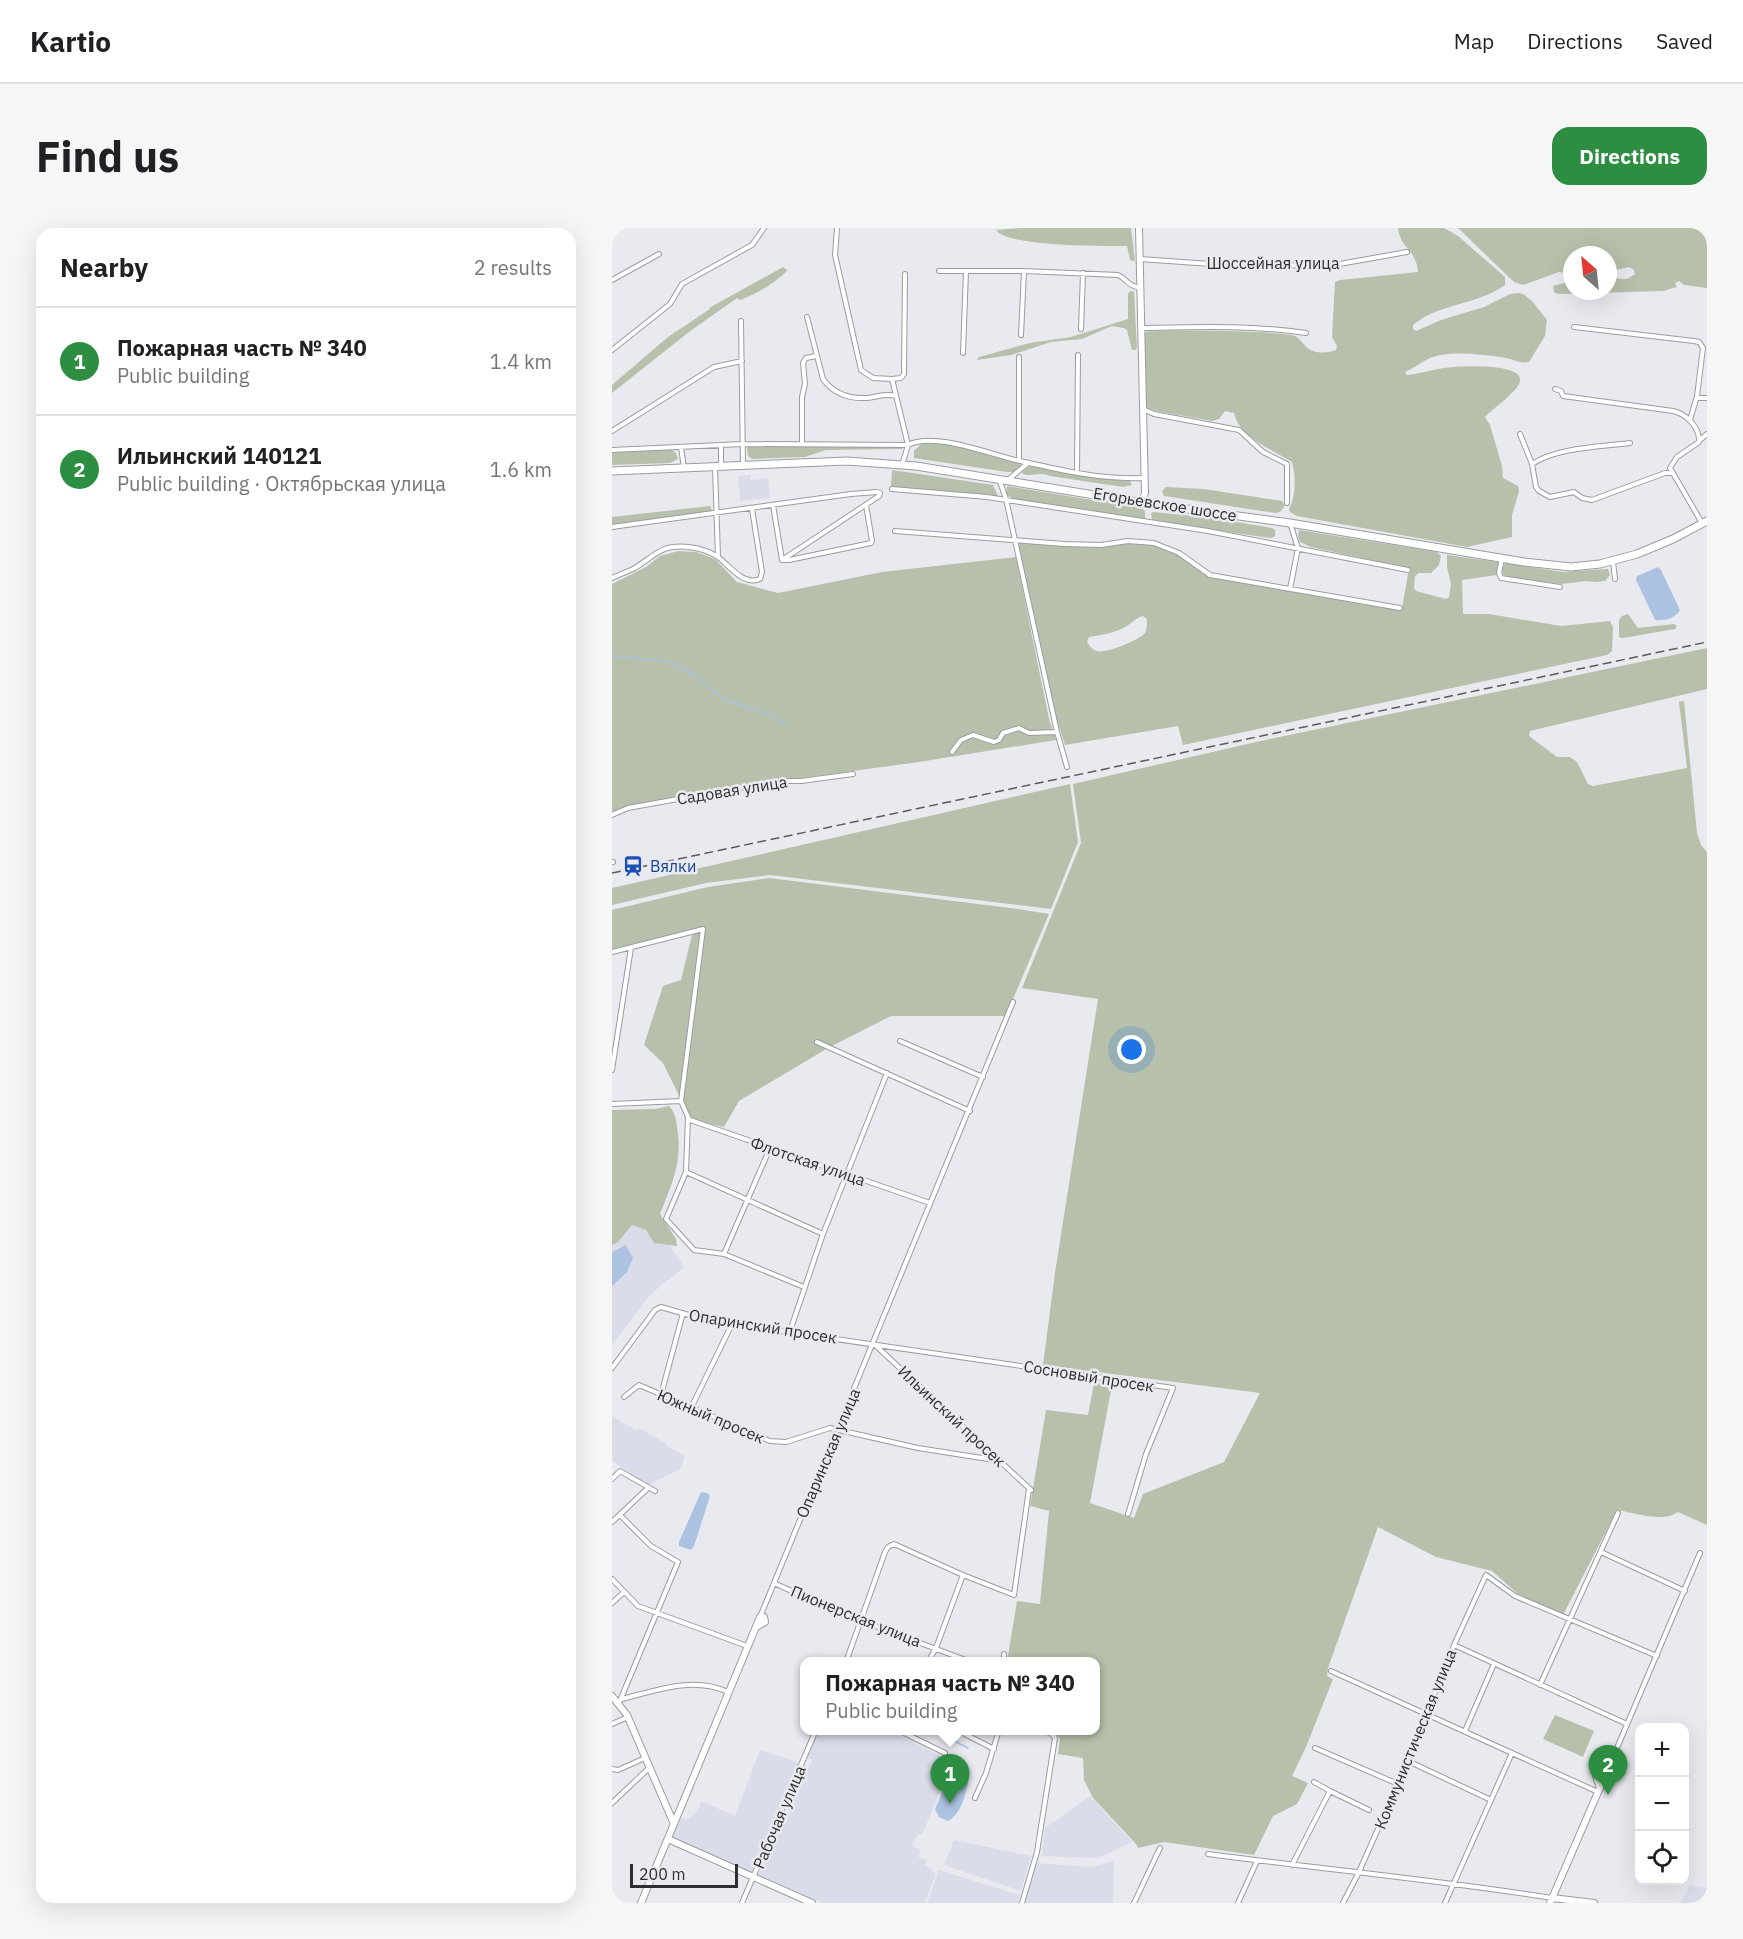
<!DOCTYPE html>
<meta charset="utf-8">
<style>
:root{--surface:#fff;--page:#f6f6f6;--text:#202124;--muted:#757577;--line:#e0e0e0;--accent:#2d8e42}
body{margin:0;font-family:"IBM Plex Sans",sans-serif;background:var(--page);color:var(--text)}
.controls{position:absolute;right:18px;bottom:18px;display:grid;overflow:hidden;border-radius:12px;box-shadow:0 6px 24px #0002}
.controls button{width:54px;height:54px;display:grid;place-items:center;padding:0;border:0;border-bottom:2px solid var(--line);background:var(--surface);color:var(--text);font:30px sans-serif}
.compass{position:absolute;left:951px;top:18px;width:54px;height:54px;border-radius:50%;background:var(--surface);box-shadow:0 6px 24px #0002;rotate:333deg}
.scale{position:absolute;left:18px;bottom:15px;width:108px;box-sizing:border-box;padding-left:6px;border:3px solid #2e2e30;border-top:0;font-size:16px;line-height:21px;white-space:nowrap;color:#2e2e30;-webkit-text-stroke:4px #e9eaf0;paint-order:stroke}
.you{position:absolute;left:520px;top:822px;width:21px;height:21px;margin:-15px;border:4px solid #fff;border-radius:50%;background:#1a73e8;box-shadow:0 0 0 9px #1a73e833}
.badge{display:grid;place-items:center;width:39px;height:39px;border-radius:50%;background:var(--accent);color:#fff;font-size:20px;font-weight:700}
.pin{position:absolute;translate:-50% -50px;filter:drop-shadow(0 2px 3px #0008)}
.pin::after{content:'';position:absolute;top:32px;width:21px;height:18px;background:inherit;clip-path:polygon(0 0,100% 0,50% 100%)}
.popup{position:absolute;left:188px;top:1429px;width:300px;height:78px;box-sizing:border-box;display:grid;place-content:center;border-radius:12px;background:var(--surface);filter:drop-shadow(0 2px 4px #0005);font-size:20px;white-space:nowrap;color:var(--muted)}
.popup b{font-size:22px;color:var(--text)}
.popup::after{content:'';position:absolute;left:50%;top:100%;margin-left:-12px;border:12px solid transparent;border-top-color:var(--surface)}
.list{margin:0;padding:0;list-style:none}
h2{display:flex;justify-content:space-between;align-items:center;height:78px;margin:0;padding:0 24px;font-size:26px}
h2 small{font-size:20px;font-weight:400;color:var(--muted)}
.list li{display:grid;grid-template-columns:39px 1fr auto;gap:18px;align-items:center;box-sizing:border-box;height:108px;padding:0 24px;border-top:2px solid var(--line)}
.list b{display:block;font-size:22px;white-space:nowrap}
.list p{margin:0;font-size:20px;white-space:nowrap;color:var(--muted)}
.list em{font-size:20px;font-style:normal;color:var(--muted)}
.icon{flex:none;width:33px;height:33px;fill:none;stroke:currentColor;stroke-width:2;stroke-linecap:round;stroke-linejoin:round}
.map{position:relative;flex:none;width:1095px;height:1675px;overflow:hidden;border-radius:18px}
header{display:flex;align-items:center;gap:36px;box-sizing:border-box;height:84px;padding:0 30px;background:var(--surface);border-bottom:2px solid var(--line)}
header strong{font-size:28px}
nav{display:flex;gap:33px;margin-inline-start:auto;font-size:21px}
.intro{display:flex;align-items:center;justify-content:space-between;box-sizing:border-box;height:144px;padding:0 36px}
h1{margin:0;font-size:42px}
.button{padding:15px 27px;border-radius:18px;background:var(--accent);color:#fff;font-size:21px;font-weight:700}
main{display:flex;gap:36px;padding:0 36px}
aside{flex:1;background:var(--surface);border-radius:18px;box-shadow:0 6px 24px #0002}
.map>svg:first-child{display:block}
.built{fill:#dadde9}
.green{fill:#b7c0aa;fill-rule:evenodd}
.water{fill:#acc2e1}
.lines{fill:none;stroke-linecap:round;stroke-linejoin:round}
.stream{stroke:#acc2e1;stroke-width:1.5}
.street-casing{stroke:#9a9ca1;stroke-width:6}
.secondary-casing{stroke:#9a9ca1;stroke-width:8}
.primary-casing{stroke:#9a9ca1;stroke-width:9}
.street{stroke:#fff;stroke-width:4}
.secondary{stroke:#fff;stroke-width:6}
.primary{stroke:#fff;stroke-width:7}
.rail{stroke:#5a5b5d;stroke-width:1.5;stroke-dasharray:9 4.5;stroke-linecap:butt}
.labels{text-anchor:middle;stroke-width:5;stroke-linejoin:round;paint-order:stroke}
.street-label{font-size:16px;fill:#2e2e30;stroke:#e9eaf0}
.transit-label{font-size:16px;fill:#164399;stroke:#e9eaf0;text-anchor:start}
</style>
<header>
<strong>Kartio</strong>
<nav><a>Map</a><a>Directions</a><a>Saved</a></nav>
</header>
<div class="intro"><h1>Find us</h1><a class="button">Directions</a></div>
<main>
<aside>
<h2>Nearby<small>2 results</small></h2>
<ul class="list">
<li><span class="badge">1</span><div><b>Пожарная часть № 340</b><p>Public building</p></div><em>1.4 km</em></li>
<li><span class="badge">2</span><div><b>Ильинский 140121</b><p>Public building · Октябрьская улица</p></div><em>1.6 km</em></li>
</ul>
</aside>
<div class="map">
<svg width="1095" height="1675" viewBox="0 0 1095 1675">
<rect width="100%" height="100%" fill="#e9eaf0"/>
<!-- built -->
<path class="built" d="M138 247 139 252 156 250 158 270 128 273 126 248Z
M0 974 46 999 72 1039 39 1066 0 1117Z
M0 1188 24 1202 29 1201 53 1215V1217L73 1228 70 1237 67 1242 36 1257 0 1233Z
M206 1503H277L340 1533 310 1607 306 1606 300 1618 309 1622 306 1629 315 1632 313 1638 321 1641 320 1644 324 1645 313 1675H211L146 1647 200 1532 195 1529Z
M148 1522 188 1535 139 1645 58 1610 67 1589 74 1592 86 1583 89 1573 123 1588Z
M478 1568 520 1614 491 1628 480 1630 430 1628 433 1600Z
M342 1612 419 1628 409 1663 332 1637Z
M502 1633 501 1675H413L424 1635 479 1639Z
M327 1642 408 1667 406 1675H315Z
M1078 1657 1095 1660V1675H1068Z"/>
<!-- green -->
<path class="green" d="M409 0H519L523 33 518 32 515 18C492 18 395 19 384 2Z
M786 0H832L846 8 893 49V57C866 77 827 75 801 97V101L804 103 829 92 872 79 898 66 906 65 911 66 920 73 935 92 933 108 917 134C907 136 899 130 889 129 867 127 840 122 818 130 810 134 802 140 793 144L795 147C807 146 819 142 832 140 844 138 911 134 908 153 906 164 880 181 873 189L878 197 890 238 891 250 906 258 907 263 900 287V309L855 319 685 288 678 284 677 281C684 269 684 248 680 234 661 222 627 209 622 185L613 183 607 191 600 193 544 183 536 180 533 175 532 108 534 104C548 101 673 103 683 108 689 111 692 118 697 121 704 126 716 125 724 122L725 118 720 109 723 54 728 52 806 44C805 23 788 20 786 0Z
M846 0H1095V60L1072 57 1067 53 1063 55 1065 59 1051 63 946 66 942 64 941 58 960 53V63H996V50L1015 51 1023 46 1022 42 1017 39 996 44V27H960V47L947 44 911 57 902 54Z
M171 39 175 42 174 44C161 56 145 66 128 72L125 70 77 104 0 165V157L56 109 98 81 97 80Z
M518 63 522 64 525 120 523 122H520L515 102 512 100 500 98 470 111 439 114 399 127 365 132 367 129 418 115 459 109 516 91V66Z
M330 215 343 217 364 224 405 234 409 237 401 244H395L302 230V223L309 216Z
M138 217 288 218 291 221 214 222 193 229 140 231 136 228 135 220Z
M22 221 60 222 64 225 66 231 58 235 0 237V223Z
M419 237 468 247 518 253 520 257 511 259 438 248C428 243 420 249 411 246L410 244Z
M280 242 381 257 386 268 299 260 284 261 279 257Z
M395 258 529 280 533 283V290L531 291 400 271 394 265Z
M554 259 592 261 670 273 673 278 668 284 663 285 552 268 550 263Z
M98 278 101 284 0 297V289Z
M542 284 600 290 660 300 663 302V308L660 310 651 309 549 294 540 292 539 285Z
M687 302 825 324 829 328 827 337 819 345H807L803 348 802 360 804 363 834 371 837 369 839 356 835 339V327L885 334 887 335 885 347 850 352 851 386H877L949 398 998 393 1001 399 1000 423 995 427 571 517 566 498 453 517 444 489 405 316 407 314 454 317 516 314 543 316 567 326 597 348 790 381 797 340 699 319 688 314 686 308ZM531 388 535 391C535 396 535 401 533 405 528 412 493 426 485 423 480 422 478 418 475 414L477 409C489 407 503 405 515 398 521 394 524 390 531 388Z
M66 323 84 324 103 331 125 354 166 365 270 344 404 329 437 491 444 512 307 534 189 550H163L15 578 0 585V356L34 339 48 328Z
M893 335 951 344 993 341H996L998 347 993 353 984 354 974 353 950 356 895 349 891 346 890 341Z
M1016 386 1026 400 1062 396 1065 398 1063 401 1011 410 1007 409V392L1010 388Z
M1095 420V461L918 503 917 508 945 529H958L965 534 976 556 981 558 1075 540 1067 474 1072 473 1085 605 1089 617 1095 624V1297L1066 1284C1050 1295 1024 1285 1005 1282L951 1387 907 1367 880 1343 824 1329 766 1299 716 1440 715 1448 721 1451 694 1519 680 1548 696 1555 685 1576 661 1588 642 1627 552 1614 526 1620 524 1616 481 1570 472 1552 471 1530 446 1526 448 1511 444 1504 440 1503 484 1502V1434H395L405 1373 428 1376 437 1283 418 1278 434 1182 476 1187 482 1155 500 1157 478 1275 522 1290 531 1266 612 1234 648 1165 431 1137 443 1045 486 771 410 760 469 615 461 556 644 514Z
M458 556 466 614 439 681 158 647 94 655 0 677V660Z
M157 650 406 681 437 686 394 788H279L216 820 127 873 112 899 79 892 51 835 32 817 51 758 69 752 81 703 0 722V682L96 659Z
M57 878C63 884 64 891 65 899 71 934 60 955 48 986L64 1011 65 1018 42 1015 34 1002 20 997 6 1014 0 1017V882L43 881Z
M943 1487 982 1503 971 1529 931 1511Z"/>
<!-- water -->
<path class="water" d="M1046 339 1049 342 1068 382C1063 391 1052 393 1043 392L1024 352 1025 348Z
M14 1017 21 1030 15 1044 0 1058V1024Z
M89 1264 95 1265 98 1268 82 1318 79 1322 67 1318V1314Z
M341 1540 350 1545 356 1555C354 1567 348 1587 336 1593L327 1589 323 1581Z"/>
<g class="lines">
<!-- stream -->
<path class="stream" d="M0 428 54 433 81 446 113 472 158 486 174 497
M321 1502 356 1520"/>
<!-- street casing -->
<g class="street-casing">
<path id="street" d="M225 0 223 27 249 142 261 150 280 151 296 217 290 237
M528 31 599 36 716 38 795 24
M327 43H412L506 47C515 51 514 57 528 60
M0 52 47 26
M195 89 211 151C221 165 237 171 255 170 265 169 274 165 284 168
M129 93 131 237
M962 99 1082 113 1087 114 1091 120 1085 168 1078 192
M530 100C585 99 640 97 694 105
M469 101 471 45
M409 107 412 43
M0 122 58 76 70 56 140 17 152 0
M351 125 354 43
M407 129V233
M280 151 289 150 292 146 293 46
M943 161 949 163 951 168 1061 183C1075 186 1088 200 1087 214L1065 229 1058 240 1090 295
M1085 170H1095
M531 181 542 186 627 202 651 224 675 236V275
M0 203 102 139 130 133
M908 206 920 236 924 259 927 263 938 269 962 264 970 270 980 272 1053 245H1059
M1088 212 1095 206
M190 216V169L193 156 191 135 194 130 204 128
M109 217V237
M69 219 72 240
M0 222 130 216 296 217C322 203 379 227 408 233 448 242 491 252 532 250
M920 236C946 219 988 219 1018 215
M103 239 106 329
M465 244 466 127
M387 251 394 271 445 504 455 539
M397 251 416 235
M280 261 375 269 596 303 796 342
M161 277 170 332H177L259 315 260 313 254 277
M678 295 686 320 678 361
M0 299 239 266 265 264 268 265 267 268 170 332
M283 303 452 316 489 317 516 313 542 315 567 325 598 347 788 380
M890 330 887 345 889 350 948 359
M1001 334 1003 351
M0 350C7 347 14 344 21 341 34 334 47 320 61 319 76 317 94 321 106 329 118 338 131 358 148 351L150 344 140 281
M340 524 349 512 361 507 382 514 387 512 391 505 407 500 417 505 445 504
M0 587 16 580 166 553H189L241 546
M0 634H1
M0 724 91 701 69 873
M288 813 371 849
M205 814 358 883
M0 842 19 720
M69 873 76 889 74 944 54 991 82 1022 112 1026 192 1059
M0 876 69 873
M76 889 78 892 318 975
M74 944 211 1006
M112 1026 158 920
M178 1103 211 1006 275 845
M262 1116 419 1262
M0 1140 43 1082 49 1079 87 1090 120 1096 561 1160 534 1226 516 1286
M49 1167 71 1085
M12 1169 27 1157 158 1213 174 1214 218 1200 306 1220 389 1233
M80 1178 120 1096
M0 1251 8 1243 43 1263
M0 1294 36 1260
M989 1324 1073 1363
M0 1351 26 1378 135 1418
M162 1355 223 1383 359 1434
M0 1375 12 1364
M148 1389 401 774
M842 1417 1015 1496
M234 1434 273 1324 276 1319 282 1316 351 1347 402 1367 417 1261
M316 1434 324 1420 351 1347
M392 1434V1426
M719 1443 986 1564
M928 1457 1006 1285
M10 1471C46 1462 81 1448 116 1464
M7 1475 66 1334 39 1318 8 1287
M0 1496 16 1489
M286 1502 333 1525
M345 1502 382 1521
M853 1503 882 1436
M703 1520 786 1556
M796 1533 879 1572
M0 1541 6 1542 33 1530
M993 1548 1088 1325
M718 1563 757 1582
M363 1570 374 1545 387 1502
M0 1575 37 1540
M596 1626C710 1641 825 1652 940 1670
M680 1637 718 1563 702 1554
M130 1675 204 1502
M410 1675 425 1624 443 1510 440 1506 429 1502
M522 1675 548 1620
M626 1675 645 1633
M731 1675 746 1646 786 1556 842 1417 874 1347 903 1368 1045 1428
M833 1675 900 1525"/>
</g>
<!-- secondary casing -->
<g class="secondary-casing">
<path id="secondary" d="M527 0 532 223 533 265 530 274
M0 1468 15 1487 62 1596
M56 1611 200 1675
M940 1670 982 1675
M29 1675 136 1418 148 1389H152L153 1394 144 1399
M938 1675 993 1548 988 1545 984 1548 988 1560"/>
</g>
<!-- primary casing -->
<g class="primary-casing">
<path id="primary" d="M0 243 235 233 304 238 538 276 678 295 912 334 959 339 988 336 1025 326 1061 311 1095 293"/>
</g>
<!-- street -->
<use href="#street" class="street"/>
<!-- secondary -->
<use href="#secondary" class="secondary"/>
<!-- primary -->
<use href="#primary" class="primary"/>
<!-- rail -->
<path class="rail" d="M0 645 1095 414"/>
</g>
<!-- icons -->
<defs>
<g id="station-bare" transform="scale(1.62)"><path d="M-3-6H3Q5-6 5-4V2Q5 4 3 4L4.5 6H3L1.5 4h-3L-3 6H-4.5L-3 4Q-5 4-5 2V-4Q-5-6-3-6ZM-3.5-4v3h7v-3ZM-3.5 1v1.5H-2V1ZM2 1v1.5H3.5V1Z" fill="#1a4fb4" stroke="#e9eaf0" stroke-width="2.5" paint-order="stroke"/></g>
</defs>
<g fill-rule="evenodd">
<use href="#station-bare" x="21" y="638"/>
</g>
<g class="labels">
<!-- street labels -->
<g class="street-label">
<text x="661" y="41">Шоссейная улица</text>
<text transform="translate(553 276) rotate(9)" y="6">Егорьевское шоссе</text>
<text transform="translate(120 562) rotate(-9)" y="6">Садовая улица</text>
<text transform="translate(196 933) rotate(19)" y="6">Флотская улица</text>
<text transform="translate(151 1098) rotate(9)" y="6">Опаринский просек</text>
<text transform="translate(477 1148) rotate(9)" y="6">Сосновый просек</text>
<text transform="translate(99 1188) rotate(23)" y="6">Южный просек</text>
<text transform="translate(340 1188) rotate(43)" y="6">Ильинский просек</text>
<text transform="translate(216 1225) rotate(-67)" y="6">Опаринская улица</text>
<text transform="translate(244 1388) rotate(22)" y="6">Пионерская улица</text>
<text transform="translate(803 1511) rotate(-68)" y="6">Коммунистическая улица</text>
<text transform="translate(167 1589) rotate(-67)" y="6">Рабочая улица</text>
</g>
<!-- transit labels -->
<g class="transit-label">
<text x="38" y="644">Вялки</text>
</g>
</g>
</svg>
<div class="controls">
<button>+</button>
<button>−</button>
<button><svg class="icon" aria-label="locate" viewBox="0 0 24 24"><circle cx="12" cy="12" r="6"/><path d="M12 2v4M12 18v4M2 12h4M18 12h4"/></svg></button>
</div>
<svg class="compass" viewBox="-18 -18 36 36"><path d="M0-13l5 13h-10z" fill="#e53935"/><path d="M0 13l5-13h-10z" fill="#757577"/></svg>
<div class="scale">200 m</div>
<div class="you"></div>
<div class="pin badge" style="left:338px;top:1576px">1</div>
<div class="popup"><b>Пожарная часть № 340</b>Public building</div>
<div class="pin badge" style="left:996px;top:1567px">2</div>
</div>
</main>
